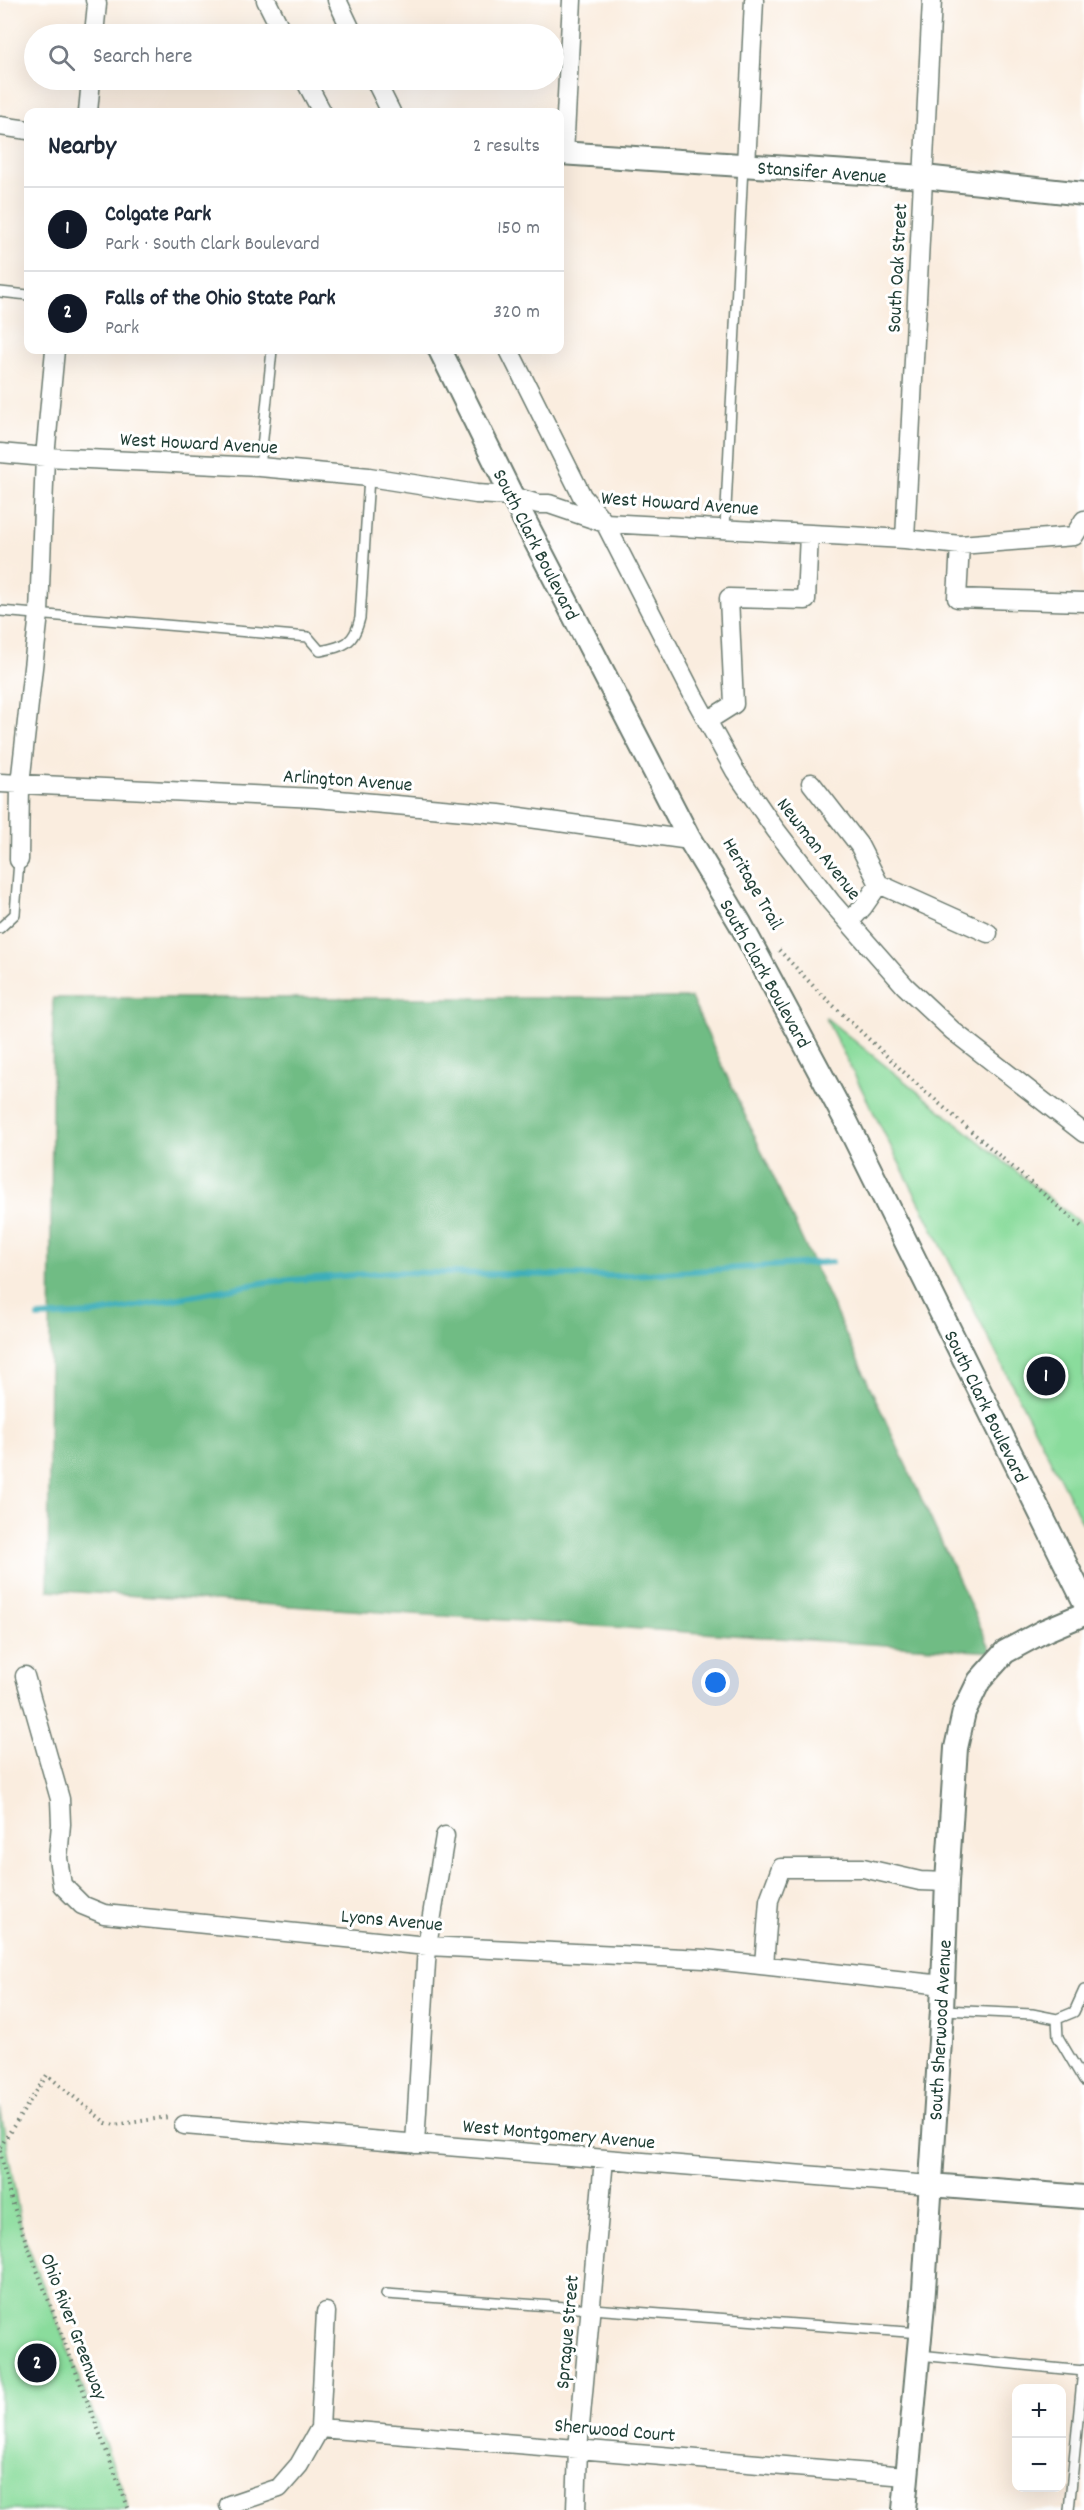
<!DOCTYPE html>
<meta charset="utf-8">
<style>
:root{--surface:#fff;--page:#f2f2f3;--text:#1f2937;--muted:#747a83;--line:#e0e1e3;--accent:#111827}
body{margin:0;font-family:Dekko,sans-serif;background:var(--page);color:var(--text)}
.controls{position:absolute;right:18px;bottom:18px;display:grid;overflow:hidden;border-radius:12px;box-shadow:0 6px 24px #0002}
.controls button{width:54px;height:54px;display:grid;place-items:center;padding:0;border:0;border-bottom:2px solid var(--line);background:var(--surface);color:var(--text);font:30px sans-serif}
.you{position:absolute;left:716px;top:1683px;width:21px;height:21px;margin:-15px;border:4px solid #fff;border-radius:50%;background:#1a73e8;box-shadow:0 0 0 9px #1a73e833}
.badge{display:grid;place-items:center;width:39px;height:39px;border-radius:50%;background:var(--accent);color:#fff;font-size:20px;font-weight:700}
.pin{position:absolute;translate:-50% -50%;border:3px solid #fff;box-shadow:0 2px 6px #0006}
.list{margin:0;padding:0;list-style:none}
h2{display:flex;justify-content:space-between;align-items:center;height:78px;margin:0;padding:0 24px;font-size:26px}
h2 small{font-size:20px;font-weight:400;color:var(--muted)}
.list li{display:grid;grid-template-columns:39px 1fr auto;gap:18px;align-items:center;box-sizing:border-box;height:84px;padding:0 24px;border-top:2px solid var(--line)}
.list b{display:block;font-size:22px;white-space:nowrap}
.list p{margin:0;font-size:20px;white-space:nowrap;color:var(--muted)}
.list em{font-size:20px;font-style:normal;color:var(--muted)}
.icon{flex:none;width:33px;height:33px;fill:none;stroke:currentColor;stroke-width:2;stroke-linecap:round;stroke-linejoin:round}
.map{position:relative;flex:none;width:1084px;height:2510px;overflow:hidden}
.search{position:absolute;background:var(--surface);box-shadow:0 6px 24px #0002;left:24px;top:24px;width:540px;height:66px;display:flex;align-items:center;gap:15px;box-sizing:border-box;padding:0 21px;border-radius:33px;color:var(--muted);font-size:22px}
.panel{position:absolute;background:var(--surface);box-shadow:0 6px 24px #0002;left:24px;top:108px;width:540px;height:246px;border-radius:12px}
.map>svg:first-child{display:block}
.green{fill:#8adc9c;stroke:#548c68;stroke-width:1.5}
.forest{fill:#6fbc84;stroke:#477c5c;stroke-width:1.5}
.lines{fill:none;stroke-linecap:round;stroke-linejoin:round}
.stream{stroke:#3eaeba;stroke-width:6}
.service-casing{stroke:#6c7b70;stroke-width:12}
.minor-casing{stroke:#6c7b70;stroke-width:21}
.tertiary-casing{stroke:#6c7b70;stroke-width:26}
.path{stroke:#6c7b70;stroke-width:4;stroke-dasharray:1.5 4.5;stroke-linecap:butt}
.service{stroke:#fff;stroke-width:9}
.minor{stroke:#fff;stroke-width:18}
.tertiary{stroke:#fff;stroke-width:22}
.labels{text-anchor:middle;stroke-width:6;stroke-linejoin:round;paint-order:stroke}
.street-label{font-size:20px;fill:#1f3d34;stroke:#fff}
</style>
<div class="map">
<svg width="1084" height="2510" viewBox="0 0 1084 2510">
<rect width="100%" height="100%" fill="#fff"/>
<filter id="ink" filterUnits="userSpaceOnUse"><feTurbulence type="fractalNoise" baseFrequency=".0167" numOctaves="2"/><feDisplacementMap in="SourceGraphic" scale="12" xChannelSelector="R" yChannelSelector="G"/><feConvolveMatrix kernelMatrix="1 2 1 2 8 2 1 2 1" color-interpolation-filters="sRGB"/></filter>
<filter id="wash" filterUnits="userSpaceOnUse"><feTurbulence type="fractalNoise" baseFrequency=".008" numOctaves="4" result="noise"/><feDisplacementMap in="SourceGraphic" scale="24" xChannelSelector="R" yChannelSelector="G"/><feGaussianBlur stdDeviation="1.35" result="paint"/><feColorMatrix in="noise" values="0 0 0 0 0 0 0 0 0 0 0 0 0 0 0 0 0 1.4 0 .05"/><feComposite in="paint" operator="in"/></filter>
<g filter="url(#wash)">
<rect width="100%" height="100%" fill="#faeddf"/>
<!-- green -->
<path class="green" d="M825 1017 1084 1226V1526Z
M0 2107 22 2231 125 2495 128 2510H0Z"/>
<!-- forest -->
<path class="forest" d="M53 998H691L992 1652 48 1590Z"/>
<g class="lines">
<!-- stream -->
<path class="stream" d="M39 1317 93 1314 267 1282 391 1272 616 1276 831 1262"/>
</g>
</g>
<g filter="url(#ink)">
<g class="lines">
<!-- service casing -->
<g class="service-casing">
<path id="service" d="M0 292 28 295
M260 467 272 350
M725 528 743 166
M0 611 308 637 320 651C345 646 354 644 360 618L369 477
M0 928 15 914 19 860
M944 2010 1032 2014 1057 2019 1074 2012 1084 1990
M1057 2019 1058 2037 1084 2081
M386 2294 921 2333
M919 2355 1084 2371
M1069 2510 1083 2370"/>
</g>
<!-- minor casing -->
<g class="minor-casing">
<path id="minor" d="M266 0 283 34
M337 0 353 34
M94 34 97 4 95 0
M305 80 322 112
M375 80 391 112
M88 112 91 80
M0 126 28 130
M564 154 572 0
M746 166 754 0
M509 350 582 496 605 523 693 695 735 771 775 829 831 902 905 986 953 1031 1084 1133
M0 453 45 457 260 467 369 477 476 494 512 496 538 504H549L605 523 905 539 960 545 1074 536 1084 520
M905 539 932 0
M960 545 957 598 1084 602
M707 721 734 704 729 598 806 600 809 534
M0 783 316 798 499 814 690 840
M811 783 859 845 879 884 863 907 849 922
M19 860 20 784 39 614 45 457 55 350
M879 884 988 933
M25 1676 60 1799 61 1824 58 1858 62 1885 82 1905 104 1914 427 1946 705 1959 943 1985
M764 1965 769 1900 781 1868H863L920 1881 947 1882
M184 2125 930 2185
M415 2144 427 1946 445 1836
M320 2428 906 2476
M229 2505 279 2488 299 2465 320 2428 326 2312
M576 2510 578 2449 604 2159"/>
</g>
<!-- tertiary casing -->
<g class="tertiary-casing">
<path id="tertiary" d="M560 153 924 177 1084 194
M440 350 512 496 690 840 740 923 845 1119 1084 1601
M930 2185 1084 2197
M904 2510 923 2305 942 2010 947 1882 956 1748 964 1712 979 1681 1005 1652 1044 1631 1084 1614"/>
</g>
<!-- path -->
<path class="path" d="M779 950 819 992 911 1079 1084 1229
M0 2147 47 2075 106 2123 115 2125 168 2117
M0 2151 9 2192 22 2231 129 2510"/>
<!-- service -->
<use href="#service" class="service"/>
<!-- minor -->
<use href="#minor" class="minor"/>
<!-- tertiary -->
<use href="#tertiary" class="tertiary"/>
</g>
</g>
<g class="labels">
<!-- street labels -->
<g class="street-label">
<text transform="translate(822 171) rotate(4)" y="7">Stansifer Avenue</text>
<text transform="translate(896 268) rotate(-87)" y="7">South Oak Street</text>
<text transform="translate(199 442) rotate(3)" y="7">West Howard Avenue</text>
<text transform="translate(680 502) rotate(4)" y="7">West Howard Avenue</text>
<text transform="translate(537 544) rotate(63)" y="7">South Clark Boulevard</text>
<text transform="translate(348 779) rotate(4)" y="7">Arlington Avenue</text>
<text transform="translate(820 848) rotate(52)" y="7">Newman Avenue</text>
<text transform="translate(754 883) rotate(60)" y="7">Heritage Trail</text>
<text transform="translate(766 973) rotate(61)" y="7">South Clark Boulevard</text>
<text transform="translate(987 1406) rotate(64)" y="7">South Clark Boulevard</text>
<text transform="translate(392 1919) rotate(5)" y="7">Lyons Avenue</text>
<text transform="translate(939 2030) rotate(-87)" y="7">South Sherwood Avenue</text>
<text transform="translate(559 2133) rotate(5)" y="7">West Montgomery Avenue</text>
<text transform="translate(75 2326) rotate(69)" y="7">Ohio River Greenway</text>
<text transform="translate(566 2332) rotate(-85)" y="7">Sprague Street</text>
<text transform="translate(615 2429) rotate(5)" y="7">Sherwood Court</text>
</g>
</g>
</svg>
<div class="controls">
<button>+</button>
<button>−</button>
</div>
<div class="you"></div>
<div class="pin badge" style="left:1046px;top:1376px">1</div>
<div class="pin badge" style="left:37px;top:2363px">2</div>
<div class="search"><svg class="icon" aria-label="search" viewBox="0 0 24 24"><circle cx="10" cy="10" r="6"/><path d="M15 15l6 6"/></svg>Search here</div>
<section class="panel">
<h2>Nearby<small>2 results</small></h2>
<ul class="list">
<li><span class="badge">1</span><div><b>Colgate Park</b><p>Park · South Clark Boulevard</p></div><em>150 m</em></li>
<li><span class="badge">2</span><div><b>Falls of the Ohio State Park</b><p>Park</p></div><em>320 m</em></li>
</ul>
</section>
</div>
